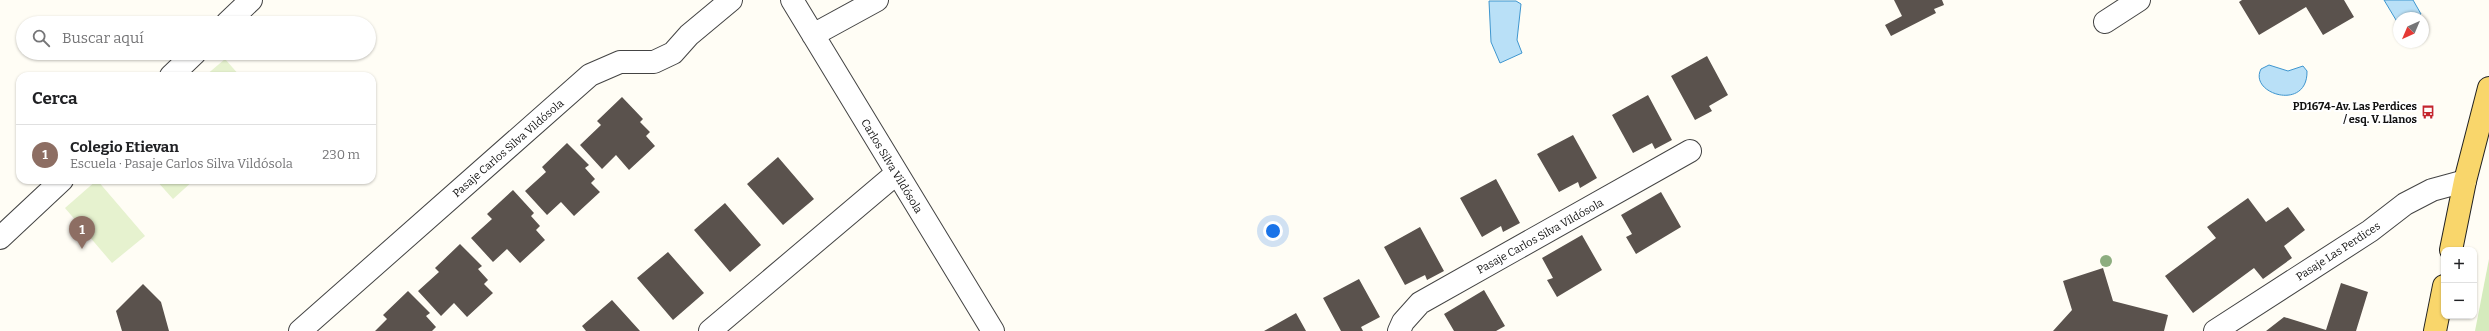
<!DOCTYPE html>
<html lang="es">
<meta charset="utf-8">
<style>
:root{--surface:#fff;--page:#f6f6f6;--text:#202124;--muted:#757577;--line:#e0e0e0;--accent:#7c3aed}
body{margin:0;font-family:Bitter,serif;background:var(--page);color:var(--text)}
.controls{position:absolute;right:12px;bottom:12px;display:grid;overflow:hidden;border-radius:8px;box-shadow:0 1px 3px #0004}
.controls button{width:36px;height:36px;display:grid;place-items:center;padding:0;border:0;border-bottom:1px solid var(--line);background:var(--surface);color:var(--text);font:20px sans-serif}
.compass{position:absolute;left:2393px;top:12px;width:36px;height:36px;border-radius:50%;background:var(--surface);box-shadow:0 1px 3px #0004;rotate:224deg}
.you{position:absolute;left:1273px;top:231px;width:14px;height:14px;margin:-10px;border:3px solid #fff;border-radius:50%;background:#1a73e8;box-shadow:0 0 0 6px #1a73e833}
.badge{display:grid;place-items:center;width:26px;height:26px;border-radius:50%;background:var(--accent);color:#fff;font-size:13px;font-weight:700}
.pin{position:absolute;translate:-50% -33px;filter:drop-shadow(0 1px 2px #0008)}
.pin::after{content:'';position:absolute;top:21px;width:14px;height:12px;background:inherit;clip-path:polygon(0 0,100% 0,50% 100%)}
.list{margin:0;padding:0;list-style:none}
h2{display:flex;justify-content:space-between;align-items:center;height:52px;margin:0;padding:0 16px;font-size:17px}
h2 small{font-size:13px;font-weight:400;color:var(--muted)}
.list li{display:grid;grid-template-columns:26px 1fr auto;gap:12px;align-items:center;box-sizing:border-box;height:60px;padding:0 16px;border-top:1px solid var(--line)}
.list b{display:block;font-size:15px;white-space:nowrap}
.list p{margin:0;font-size:13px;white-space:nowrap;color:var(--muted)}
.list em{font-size:13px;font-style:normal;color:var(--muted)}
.icon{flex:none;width:22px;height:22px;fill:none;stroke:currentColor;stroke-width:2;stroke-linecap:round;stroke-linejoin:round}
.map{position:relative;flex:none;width:2489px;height:331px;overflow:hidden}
.search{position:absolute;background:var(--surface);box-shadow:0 1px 3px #0004;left:16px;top:16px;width:360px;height:44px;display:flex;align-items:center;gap:10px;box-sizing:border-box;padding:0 14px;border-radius:22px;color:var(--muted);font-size:15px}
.panel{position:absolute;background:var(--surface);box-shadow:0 1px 3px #0004;left:16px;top:72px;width:360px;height:112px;border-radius:12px}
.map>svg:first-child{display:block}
.green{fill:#d5ebbd}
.pitch{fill:#e6f2cf}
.water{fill:#b9e0f7;stroke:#3f96cf}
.building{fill:#5a524d}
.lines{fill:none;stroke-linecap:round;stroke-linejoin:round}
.minor-casing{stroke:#444;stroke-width:24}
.major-casing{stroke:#222;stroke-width:24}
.minor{stroke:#fff;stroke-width:22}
.major{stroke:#f9d66b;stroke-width:22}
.tree{fill:#8dad7f}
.labels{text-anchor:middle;stroke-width:4;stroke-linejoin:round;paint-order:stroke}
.poi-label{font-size:11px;font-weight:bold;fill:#111;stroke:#fff;text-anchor:end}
.street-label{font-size:11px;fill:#111;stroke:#fff}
</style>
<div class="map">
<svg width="2489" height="331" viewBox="0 0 2489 331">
<rect width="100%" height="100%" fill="#fffdf5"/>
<!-- green -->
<path class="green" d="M2489 259V331H2475Z"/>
<!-- pitch -->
<path class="pitch" d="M225 59 240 76H205Z
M97 180 145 236 112 263 65 208Z
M156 180H194L173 199Z"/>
<!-- water -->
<path class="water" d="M2384 0H2413L2421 14 2415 18H2399V25Z
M1516 1 1521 4 1517 40 1522 53 1500 63 1491 42 1489 1Z
M2269 65 2288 71 2303 66 2307 71C2308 112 2248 94 2261 69Z"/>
<!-- building -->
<path class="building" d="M1894 0H1942L1944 5 1934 9 1936 13 1891 36 1885 25 1902 16Z
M2242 0H2344L2354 17 2323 35 2306 7 2259 35 2239 2Z
M1707 56 1728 95 1709 106 1712 111 1695 120 1671 76Z
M1648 95 1672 140 1655 149 1652 143 1633 153 1612 115Z
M622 97 643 119 640 122 650 132 646 136 655 146 629 170 616 155 602 169 580 145 601 125 597 121Z
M1573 135 1597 178 1580 188 1578 182 1559 192 1537 154Z
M567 143 589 165 585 168 595 179 591 183 600 192 574 216 561 202 547 215 525 191 546 172 542 167Z
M778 157 814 199 783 225 747 184Z
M1496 179 1520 223 1503 232 1501 226 1482 237 1460 198Z
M513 190 534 213 531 216 540 226 536 230 545 240 520 263 507 249 493 262 471 238 492 219 487 214Z
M1661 192 1681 227 1636 254 1626 237 1632 234 1621 215Z
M2248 198 2266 222 2288 207 2305 230 2284 246 2292 258 2263 279 2254 268 2193 313 2165 276 2216 238 2207 227Z
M725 203 761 245 730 272 694 230Z
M1420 227 1444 271 1427 280 1425 275 1405 285 1384 247Z
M1582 235 1602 270 1557 297 1547 280 1553 278 1542 258Z
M460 244 482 266 478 269 488 280 484 284 493 293 467 317 454 303 441 316 418 291 439 272 435 268Z
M668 252 704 293 673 320 637 278Z
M2103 268 2113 301 2168 315 2164 331H2053L2072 310 2063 281Z
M1359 279 1380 317 1361 327 1363 331H1341L1323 298Z
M2341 283 2368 292 2356 331H2266L2284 317 2326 330Z
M143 284 161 302 169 331H122L116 311Z
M1484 290 1505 326 1496 331H1454L1444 314Z
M408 291 430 313 426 316 436 327 432 331H375L387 319 383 315Z
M612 300 640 331H586L582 326Z
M1296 313 1306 331H1264Z"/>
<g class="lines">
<!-- minor casing -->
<g class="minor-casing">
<path id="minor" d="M792 0 993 331
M2105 22 2139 0
M227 23 251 0
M813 35 877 0
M171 76 195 53
M0 238 62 180
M300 331 590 75 620 62H654L673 53 689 35 731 0
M710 331 897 173
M1399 331 1403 322 1420 303 1690 151
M2215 331 2370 231 2405 204 2432 190 2465 181"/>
</g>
<!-- major casing -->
<g class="major-casing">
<path id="major" d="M2451 250 2465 181 2489 88
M2435 331 2444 286"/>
</g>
<!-- minor -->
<use href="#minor" class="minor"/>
<!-- major -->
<use href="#major" class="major"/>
</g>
<!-- trees -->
<circle class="tree" cx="2106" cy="261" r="6"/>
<!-- icons -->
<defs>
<g id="bus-bare" transform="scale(1.08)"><path d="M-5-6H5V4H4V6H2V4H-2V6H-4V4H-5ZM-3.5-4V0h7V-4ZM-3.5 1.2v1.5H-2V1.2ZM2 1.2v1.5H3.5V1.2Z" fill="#c4262e" stroke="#fff" stroke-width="2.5" paint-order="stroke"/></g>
</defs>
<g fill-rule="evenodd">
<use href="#bus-bare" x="2428" y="112"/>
</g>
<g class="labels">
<!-- poi labels -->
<g class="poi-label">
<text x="2417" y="110">PD1674-Av. Las Perdices<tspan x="2417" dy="13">/ esq. V. Llanos</tspan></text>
</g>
<!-- street labels -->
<g class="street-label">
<text transform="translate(508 148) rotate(-41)" y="4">Pasaje Carlos Silva Vildósola</text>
<text transform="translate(892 166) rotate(59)" y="4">Carlos Silva Vildósola</text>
<text transform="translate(1540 236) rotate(-29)" y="4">Pasaje Carlos Silva Vildósola</text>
<text transform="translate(2338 251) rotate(-33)" y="4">Pasaje Las Perdices</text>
</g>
</g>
</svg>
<div class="controls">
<button>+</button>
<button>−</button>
</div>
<svg class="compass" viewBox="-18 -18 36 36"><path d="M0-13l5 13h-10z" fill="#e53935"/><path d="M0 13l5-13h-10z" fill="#757577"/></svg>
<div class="you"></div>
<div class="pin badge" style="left:82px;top:249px;background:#8d6e63">1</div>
<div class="search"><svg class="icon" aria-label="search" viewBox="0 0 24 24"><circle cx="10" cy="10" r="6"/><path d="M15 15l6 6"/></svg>Buscar aquí</div>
<section class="panel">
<h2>Cerca<small></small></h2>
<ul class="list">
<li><span class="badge" style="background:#8d6e63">1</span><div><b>Colegio Etievan</b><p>Escuela · Pasaje Carlos Silva Vildósola</p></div><em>230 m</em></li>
</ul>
</section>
</div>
